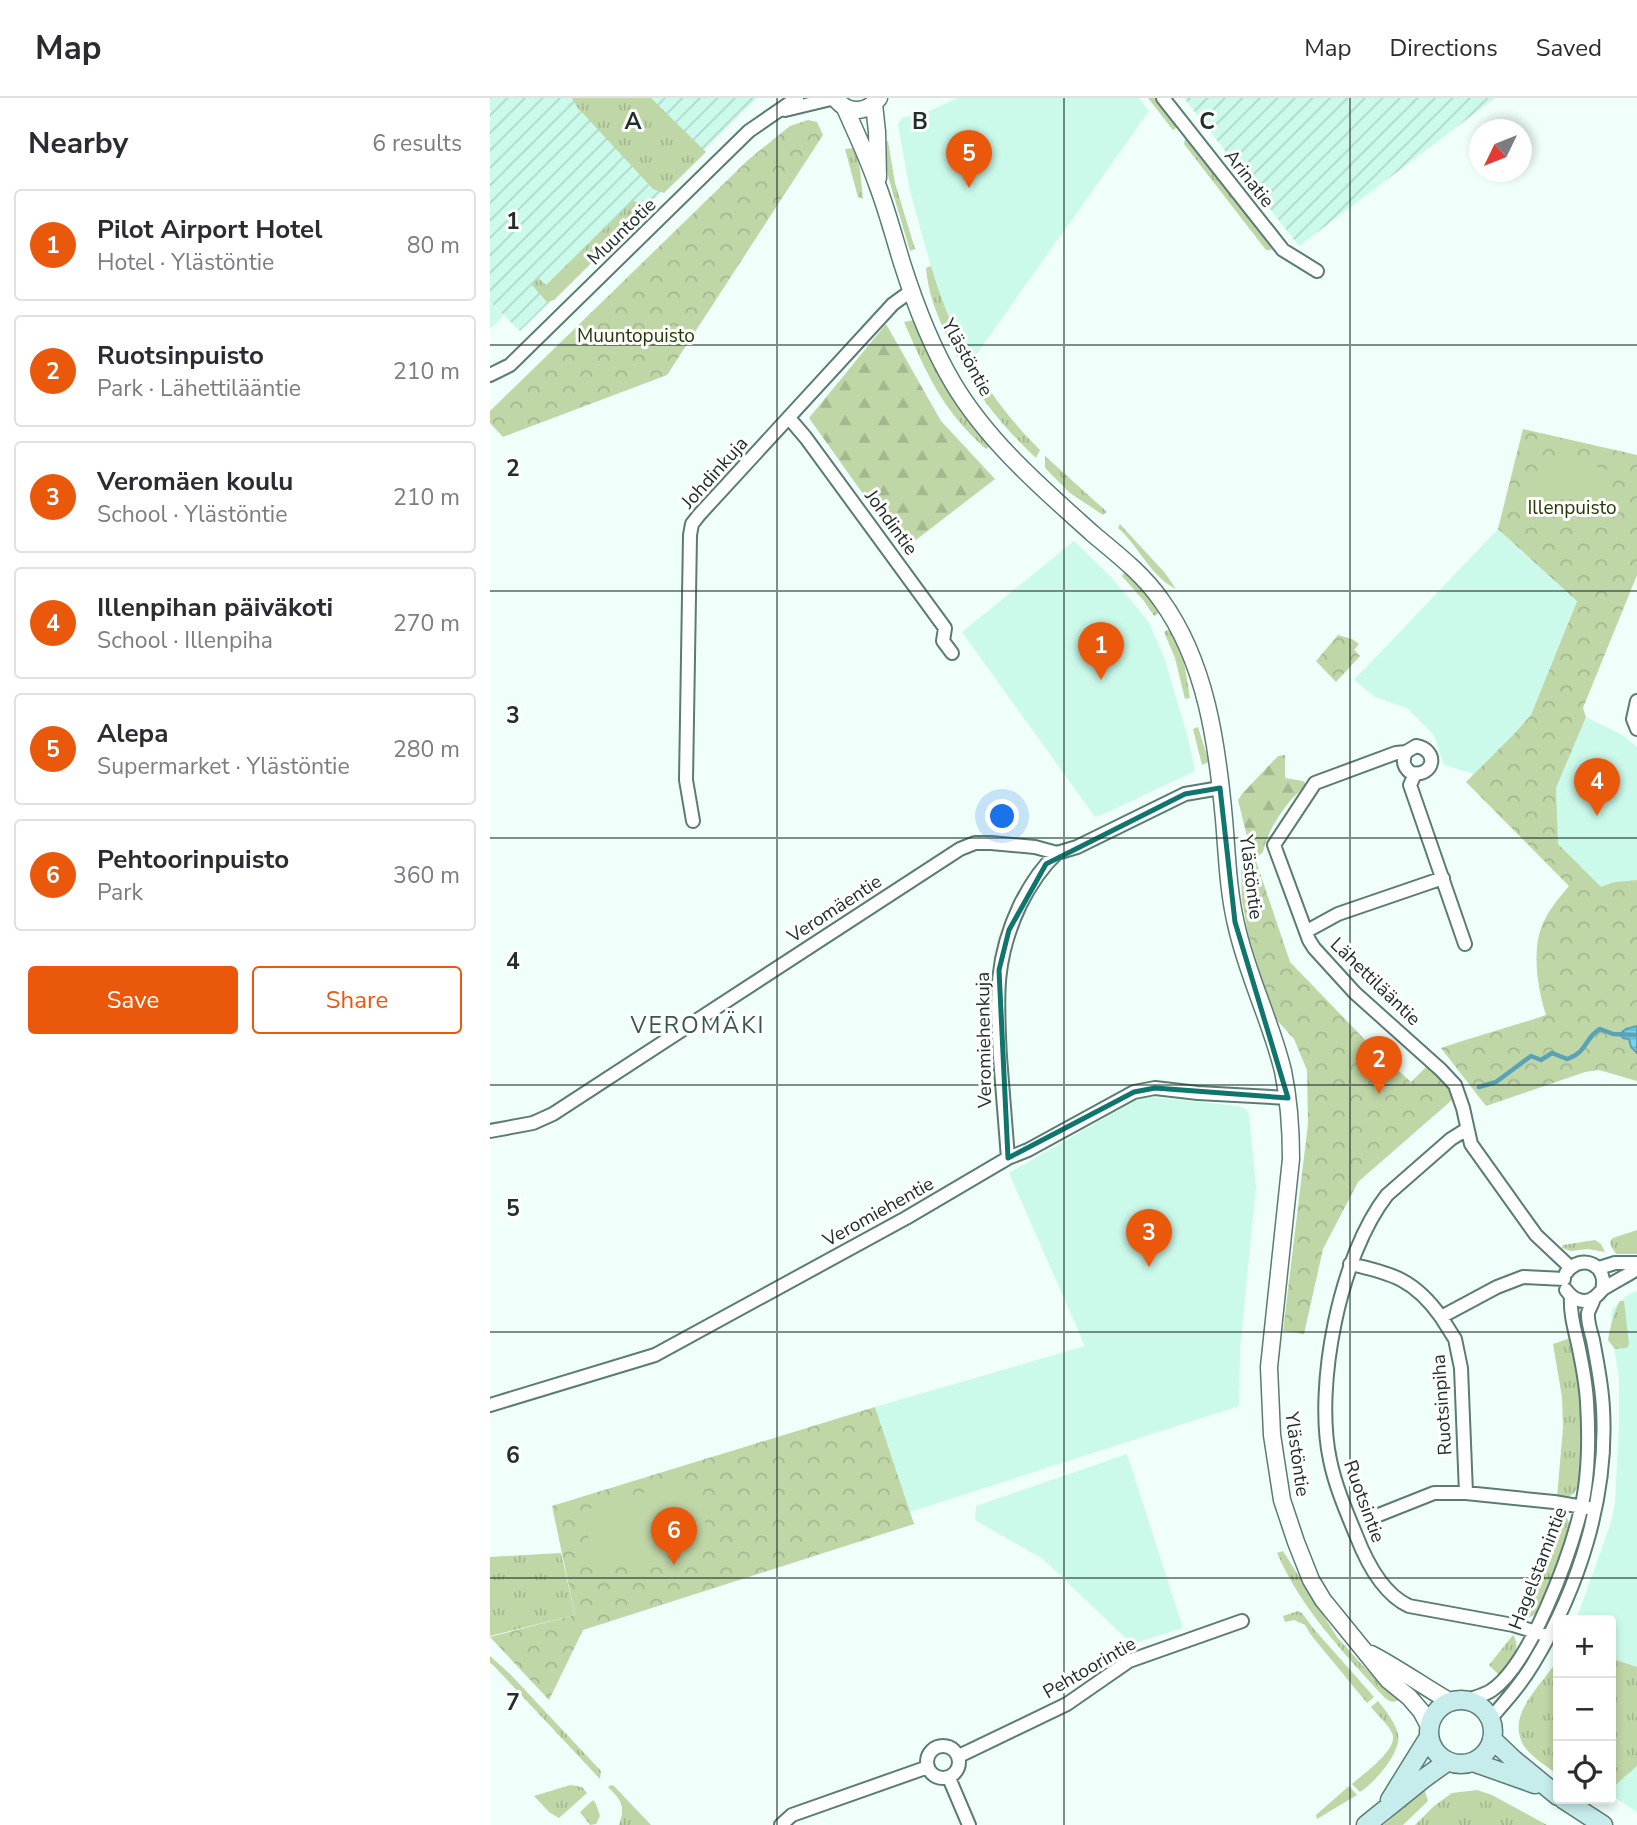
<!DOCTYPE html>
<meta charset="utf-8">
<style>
:root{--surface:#fff;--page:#f7f7f7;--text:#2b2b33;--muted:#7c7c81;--line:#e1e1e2;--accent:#ea580c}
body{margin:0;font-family:"Nunito Sans",sans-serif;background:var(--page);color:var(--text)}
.controls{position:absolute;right:21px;bottom:21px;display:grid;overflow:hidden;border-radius:7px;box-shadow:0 4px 10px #0003}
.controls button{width:63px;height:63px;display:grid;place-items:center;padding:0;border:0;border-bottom:2px solid var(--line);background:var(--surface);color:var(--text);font:35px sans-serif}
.compass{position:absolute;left:979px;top:21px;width:63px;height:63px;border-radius:50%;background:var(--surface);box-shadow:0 4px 10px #0003;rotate:227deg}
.you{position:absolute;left:513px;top:719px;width:24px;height:24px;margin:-18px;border:5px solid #fff;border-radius:50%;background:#1a73e8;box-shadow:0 0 0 10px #1a73e833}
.badge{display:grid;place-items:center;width:46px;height:46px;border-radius:50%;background:var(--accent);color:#fff;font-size:23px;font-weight:700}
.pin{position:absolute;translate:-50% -58px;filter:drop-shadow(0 2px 4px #0008)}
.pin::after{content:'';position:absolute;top:37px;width:24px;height:21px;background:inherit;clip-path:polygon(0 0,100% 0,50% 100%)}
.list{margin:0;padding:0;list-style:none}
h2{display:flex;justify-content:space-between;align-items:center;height:91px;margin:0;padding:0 28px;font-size:30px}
h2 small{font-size:23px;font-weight:400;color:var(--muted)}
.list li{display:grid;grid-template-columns:46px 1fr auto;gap:21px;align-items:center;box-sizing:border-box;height:112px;margin:0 14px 14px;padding:0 14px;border:2px solid var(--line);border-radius:7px}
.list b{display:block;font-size:26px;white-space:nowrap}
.list p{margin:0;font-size:23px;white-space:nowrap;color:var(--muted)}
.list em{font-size:23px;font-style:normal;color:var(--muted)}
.actions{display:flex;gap:14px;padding:21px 28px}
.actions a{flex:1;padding:16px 0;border:2px solid var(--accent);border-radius:7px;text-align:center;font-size:24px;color:var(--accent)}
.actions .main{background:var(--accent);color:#fff}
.icon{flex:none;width:38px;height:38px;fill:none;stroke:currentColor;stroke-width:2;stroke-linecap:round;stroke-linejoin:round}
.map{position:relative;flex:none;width:1147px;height:1727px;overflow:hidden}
header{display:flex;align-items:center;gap:42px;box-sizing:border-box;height:98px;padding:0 35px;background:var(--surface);border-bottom:2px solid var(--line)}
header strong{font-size:33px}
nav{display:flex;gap:38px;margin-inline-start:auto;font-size:24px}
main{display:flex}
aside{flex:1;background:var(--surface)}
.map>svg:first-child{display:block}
.built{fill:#cbfaeb}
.industrial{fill:url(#industrial-furrows)}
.grass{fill:url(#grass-tufts)}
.forest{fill:url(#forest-firs)}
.park{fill:url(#park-crowns)}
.garden{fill:#bfd6a7}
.water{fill:url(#water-rules);stroke:#5aa2b6;stroke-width:2}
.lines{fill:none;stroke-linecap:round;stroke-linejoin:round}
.stream{stroke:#5aa2b6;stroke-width:4.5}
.minor-casing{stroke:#5a7c72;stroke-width:16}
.tertiary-casing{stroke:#5a7c72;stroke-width:19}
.secondary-casing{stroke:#5a7c72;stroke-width:21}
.minor{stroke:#fff;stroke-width:12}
.tertiary{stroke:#fff;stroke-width:16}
.secondary{stroke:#c7ecec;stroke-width:18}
.marked{fill:none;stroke:#0f766e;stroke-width:5;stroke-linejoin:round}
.grid{fill:none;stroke:#212f2b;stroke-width:2;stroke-opacity:0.55}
.labels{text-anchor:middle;stroke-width:6;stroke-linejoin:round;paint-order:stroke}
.street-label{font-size:19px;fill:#212f2b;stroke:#fff}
.park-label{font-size:19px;fill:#253905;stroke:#fff}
.quarter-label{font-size:23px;letter-spacing:2px;fill:#36574e;stroke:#fff}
.grid-label{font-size:23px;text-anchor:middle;font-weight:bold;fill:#212f2b;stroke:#fff;stroke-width:6;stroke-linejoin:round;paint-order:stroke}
</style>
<header>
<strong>Map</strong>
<nav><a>Map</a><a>Directions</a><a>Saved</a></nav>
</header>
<main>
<aside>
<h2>Nearby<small>6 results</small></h2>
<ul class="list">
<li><span class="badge">1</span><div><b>Pilot Airport Hotel</b><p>Hotel · Ylästöntie</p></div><em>80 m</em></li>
<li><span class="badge">2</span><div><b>Ruotsinpuisto</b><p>Park · Lähettilääntie</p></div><em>210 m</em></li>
<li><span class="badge">3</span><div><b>Veromäen koulu</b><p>School · Ylästöntie</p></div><em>210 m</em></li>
<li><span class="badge">4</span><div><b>Illenpihan päiväkoti</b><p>School · Illenpiha</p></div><em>270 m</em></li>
<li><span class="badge">5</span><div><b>Alepa</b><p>Supermarket · Ylästöntie</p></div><em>280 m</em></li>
<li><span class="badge">6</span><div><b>Pehtoorinpuisto</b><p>Park</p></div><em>360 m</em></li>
</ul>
<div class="actions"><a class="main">Save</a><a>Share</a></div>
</aside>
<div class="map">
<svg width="1147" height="1727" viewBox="0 0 1147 1727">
<defs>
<pattern id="industrial-furrows" width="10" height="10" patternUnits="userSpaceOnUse" patternTransform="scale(1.75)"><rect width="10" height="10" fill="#cbfaeb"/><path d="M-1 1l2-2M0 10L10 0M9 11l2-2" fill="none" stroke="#aed7ca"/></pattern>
<pattern id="grass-tufts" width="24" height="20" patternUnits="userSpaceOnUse" patternTransform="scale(1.75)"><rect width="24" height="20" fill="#bfd6a7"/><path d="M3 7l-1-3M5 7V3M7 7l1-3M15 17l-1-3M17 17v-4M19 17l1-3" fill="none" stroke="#a4b890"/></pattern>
<pattern id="forest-firs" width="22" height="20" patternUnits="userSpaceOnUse" patternTransform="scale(1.75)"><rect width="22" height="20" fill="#bfd6a7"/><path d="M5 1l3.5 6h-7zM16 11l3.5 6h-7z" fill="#a4b890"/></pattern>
<pattern id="park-crowns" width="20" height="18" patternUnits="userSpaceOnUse" patternTransform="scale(1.75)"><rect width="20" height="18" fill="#bfd6a7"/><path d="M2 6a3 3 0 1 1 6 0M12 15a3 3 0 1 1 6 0" fill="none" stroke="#a4b890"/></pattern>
<pattern id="water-rules" width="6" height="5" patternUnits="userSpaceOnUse" patternTransform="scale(1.75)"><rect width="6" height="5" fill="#73d4f2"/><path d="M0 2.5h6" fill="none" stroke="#63b6d0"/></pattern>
</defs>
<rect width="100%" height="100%" fill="#f0fffa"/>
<!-- built -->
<path class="built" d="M467 0H649L659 13 481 264 448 194 420 93 408 27 412 20 437 14Z
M0 204 13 218 0 231Z
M1008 431 1087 502 1041 617 1024 636 984 676 954 667 944 637 917 610 885 599 864 582Z
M584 443 621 479 658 523 674 559 698 640 705 673 618 714 605 719 472 534Z
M1096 619 1134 638 1147 649V782L1124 784 1111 790 1067 746 1066 690Z
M653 998 749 1008 757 1012 759 1017 766 1089 750 1252 749 1308 420 1414 385 1309 595 1248 519 1075Z
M1147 1193V1569L1121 1560V1522H1086L1116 1439 1122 1421 1125 1404 1129 1328V1280L1121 1232 1122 1211 1139 1196Z
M637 1356 693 1530 642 1546 553 1461 485 1422 486 1408Z
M1147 1650V1714L1121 1697V1674Z"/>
<!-- industrial -->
<path class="industrial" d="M0 0H267L30 233 0 204Z
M694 0H1005L809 148Z"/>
<!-- grass -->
<path class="grass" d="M82 0H161L216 54 174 95 163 91 87 9Z
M658 0H665L687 27 685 31 683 32Z
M695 41H698L782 150 781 152H776L694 46Z
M398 43 405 85 425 151 420 153 398 78 393 45Z
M364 50 370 71 373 101 368 99 355 51Z
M143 103 151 105 155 112 64 202 57 204 42 187 48 180 56 187Z
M441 168C460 236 499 302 550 352L546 360C504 320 478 285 454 232 445 212 438 193 436 170Z
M424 222 483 327 500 348 496 351C452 312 437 276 414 224Z
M555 358 617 414 613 417 580 395 555 370Z
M630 426 675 475 686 491C660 478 649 448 628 430Z
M635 474 650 488 670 514 664 518 654 503 632 478Z
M681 530 693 558 700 600 695 601 685 560 674 534Z
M708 629 719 664 712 667 703 631Z
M1147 1132V1156H1126C1123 1150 1117 1145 1123 1140Z
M1105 1142 1111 1146 1115 1154 1098 1151 1081 1153 1072 1150 1073 1147Z
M1130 1203H1134L1139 1246 1137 1250 1125 1251 1118 1242C1120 1230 1124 1213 1130 1203Z
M1081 1240C1084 1254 1088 1268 1090 1283 1093 1302 1097 1385 1083 1396 1078 1400 1073 1400 1067 1400L1073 1329 1072 1299 1063 1246Z
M1098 1243 1108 1305 1109 1338 1105 1388 1100 1387 1093 1244Z
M1066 1410 1076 1417 1080 1427 1070 1459 1048 1515 1040 1519 1030 1521 1050 1464Z
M793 1453 847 1539 875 1570 911 1600C903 1607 898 1603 892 1597 852 1553 811 1510 787 1455Z
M71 1455 85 1517 0 1538V1459Z
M808 1513 812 1515 823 1530 884 1599 877 1605 821 1537 815 1527 804 1522 795 1524 793 1518Z
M1023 1537C1033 1552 1020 1566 1010 1578L999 1567Z
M0 1558 21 1577 111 1673 110 1681 3 1567 0 1565Z
M1068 1560V1677C1057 1668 1042 1660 1034 1648 1014 1615 1055 1586 1068 1560Z
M1121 1560 1147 1569V1668L1121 1691Z
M888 1603C896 1613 905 1624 908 1636 912 1655 884 1685 870 1694L862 1686C873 1676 910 1651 902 1635 898 1626 887 1617 881 1609Z
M80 1687 92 1689 97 1695 69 1720 59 1714 44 1698Z
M121 1687 124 1688 161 1727H129C136 1708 131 1702 118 1689Z
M859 1688 867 1697 827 1721 826 1717Z
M934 1690 938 1703 913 1727H894Z
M987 1692 1002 1697 1057 1727H925L944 1708 962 1695Z
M103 1702 106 1706 110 1718 106 1726 100 1727 90 1714Z"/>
<!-- forest -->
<path class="forest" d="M396 226 451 323 505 381 413 452 319 320Z
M795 657V680L813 683 816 686C811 693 805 697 800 703 788 718 777 735 773 754L763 763 748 702 752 696 788 658Z"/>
<!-- park -->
<path class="park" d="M318 22 327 24 333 37 177 277 13 339 0 325V313L258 62 300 28Z
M1033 331 1147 357V477L1093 610 1096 619 1066 690 1068 746 1111 789 1124 784 1147 782V983L1109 972 1095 974 996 1008 951 950C986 938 1021 929 1056 917 1048 891 1042 857 1051 830 1057 814 1068 801 1079 788L976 684 1024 636 1041 617 1087 503 1008 431Z
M848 537 862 541 869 546 864 552 870 558 846 584 826 563Z
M766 763 800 864 878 945 921 984 937 968 959 990 962 1002 868 1084 833 1151 814 1236 793 1233 818 1026 817 972 804 941 785 920 769 871 758 836 752 802 751 768Z
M385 1309 424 1426 93 1532 59 1602 0 1539 85 1517 62 1408Z"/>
<!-- garden -->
<path class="garden" d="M1082 362 1118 372 1116 407 1112 415C1098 401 1078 400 1059 402 1049 403 1046 404 1038 398L1040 394 1066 369Z
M203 1380 220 1441 109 1474 91 1413Z"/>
<!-- water -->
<path class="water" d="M1147 928V955L1141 949 1139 941 1133 940 1130 936 1136 931Z"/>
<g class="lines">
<!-- stream -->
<path class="stream" d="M989 989 1006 984 1041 958 1051 962 1062 955 1077 961C1099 953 1094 940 1110 931L1123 936 1147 937"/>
<!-- minor casing -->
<g class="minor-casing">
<path id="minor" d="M673 0 793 152 827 173
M295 12 345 0
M0 277 20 267 259 33 307 0
M299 320 316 340 455 530 453 543 462 555
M1147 603 1143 621 1147 631
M916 654C912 663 913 669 921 675 945 679 949 652 926 648L916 654 906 655 825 685 784 747 819 842 824 850 865 895 951 972 965 987 973 1010 981 1046 1046 1137 1080 1169
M925 676 920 687 975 846
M203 723 196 682 200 437 202 426 209 417 403 206 421 193
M817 833 848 816 953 780
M977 1031 961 1041 897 1097C850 1157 824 1288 840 1362 845 1387 856 1413 866 1437 876 1463 893 1496 919 1508L1023 1527 1059 1538
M0 1033 43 1025 63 1016 470 751 485 745H501L545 749 567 755 587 749 695 696 730 690
M518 1060C515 1026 513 993 510 959 507 900 504 862 530 807 540 787 551 770 567 755
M860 1166C902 1175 925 1182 951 1219L1007 1189 1033 1179 1074 1181
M1109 1170 1125 1165H1147
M1076 1175C1091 1154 1119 1167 1112 1192
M1076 1192C1083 1202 1095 1207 1105 1199 1108 1197 1110 1194 1113 1191 1124 1184 1136 1178 1147 1171
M951 1219 965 1241 971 1270 976 1395
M0 1307 165 1257 416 1120 518 1060 538 1052 644 994 665 990 708 995 798 1000
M881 1420 944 1395H976L1064 1404 1099 1410
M977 1602C986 1599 995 1597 1002 1592 1041 1565 1080 1457 1091 1411 1099 1378 1099 1337 1097 1304 1096 1284 1092 1265 1088 1246 1084 1229 1080 1215 1081 1198
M1000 1621C1016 1603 1031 1586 1043 1566 1089 1490 1118 1400 1113 1311 1112 1287 1107 1264 1103 1242 1101 1234 1097 1223 1098 1215 1099 1211 1103 1205 1104 1200
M437 1664a16 16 0 1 1 32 0a16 16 0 1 1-32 0Z
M469 1658 577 1606 639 1563 752 1523
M459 1680 479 1727
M291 1727 302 1717 438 1669"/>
</g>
<!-- tertiary casing -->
<g class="tertiary-casing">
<path id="tertiary" d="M345 0C357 16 376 16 389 0
M384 6 387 34 388 80
M355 10C366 35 378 60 387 86 397 112 404 139 412 165 425 206 441 248 463 285 498 344 552 390 603 436 627 456 653 476 671 502 716 564 727 645 734 721 737 756 738 792 746 826 757 877 781 923 793 973 799 1002 801 1032 801 1061L779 1269 782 1337 792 1402 806 1444 821 1482 833 1502 898 1582 919 1599 931 1613 939 1628
M881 1556C908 1570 933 1588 959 1603"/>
</g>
<!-- secondary casing -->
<g class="secondary-casing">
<path id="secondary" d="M939 1634a32 32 0 1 1 64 0a32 32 0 1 1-64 0Z
M1002 1641 1024 1662 1068 1698
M983 1664 1045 1686
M1073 1701 1113 1727
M900 1702 939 1639
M876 1727 933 1681 958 1663"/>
</g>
<!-- minor -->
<use href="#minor" class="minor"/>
<!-- tertiary -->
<use href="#tertiary" class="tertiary"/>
<!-- secondary -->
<use href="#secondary" class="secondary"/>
</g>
<!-- marked area -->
<path class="marked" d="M730 690 745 824 798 1000 665 990 644 994 518 1060 509 872 519 832 556 766 695 696Z"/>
<!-- grid -->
<path class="grid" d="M287 0V1727M574 0V1727M860 0V1727M0 247H1147M0 493H1147M0 740H1147M0 987H1147M0 1234H1147M0 1480H1147"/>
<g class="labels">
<!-- street labels -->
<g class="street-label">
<text transform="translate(760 80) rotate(52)" y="7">Arinatie</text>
<text transform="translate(131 133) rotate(-44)" y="7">Muuntotie</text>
<text transform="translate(478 259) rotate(61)" y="7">Ylästöntie</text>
<text transform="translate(224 374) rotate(-48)" y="7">Johdinkuja</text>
<text transform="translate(402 424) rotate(54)" y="7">Johdintie</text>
<text transform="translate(762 779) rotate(83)" y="7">Ylästöntie</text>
<text transform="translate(344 810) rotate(-33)" y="7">Veromäentie</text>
<text transform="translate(886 883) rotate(44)" y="7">Lähettilääntie</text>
<text transform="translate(493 942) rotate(-91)" y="7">Veromiehenkuja</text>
<text transform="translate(388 1113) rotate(-29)" y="7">Veromiehentie</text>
<text transform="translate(951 1307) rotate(-94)" y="7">Ruotsinpiha</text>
<text transform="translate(808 1356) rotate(82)" y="7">Ylästöntie</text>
<text transform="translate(875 1403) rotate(70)" y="7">Ruotsintie</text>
<text transform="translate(1047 1470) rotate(-69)" y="7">Hagelstamintie</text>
<text transform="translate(599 1569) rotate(-30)" y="7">Pehtoorintie</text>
</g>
<!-- park labels -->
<g class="park-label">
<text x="146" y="244">Muuntopuisto</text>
<text x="1082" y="416">Illenpuisto</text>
</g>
<!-- quarter labels -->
<g class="quarter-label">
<text x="208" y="935">VEROMÄKI</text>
</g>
</g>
<g class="grid-label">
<text x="143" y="31">A</text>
<text x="430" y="31">B</text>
<text x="717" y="31">C</text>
<text x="23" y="131">1</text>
<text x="23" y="378">2</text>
<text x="23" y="625">3</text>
<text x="23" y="871">4</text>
<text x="23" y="1118">5</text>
<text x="23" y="1365">6</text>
<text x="23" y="1612">7</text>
</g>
</svg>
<div class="controls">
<button>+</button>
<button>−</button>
<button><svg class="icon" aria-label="locate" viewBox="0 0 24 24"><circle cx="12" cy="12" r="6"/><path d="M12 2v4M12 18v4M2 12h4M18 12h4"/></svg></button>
</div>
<svg class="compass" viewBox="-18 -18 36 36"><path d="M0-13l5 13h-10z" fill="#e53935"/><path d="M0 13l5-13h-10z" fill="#7c7c81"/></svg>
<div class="you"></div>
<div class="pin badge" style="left:611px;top:582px">1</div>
<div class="pin badge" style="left:889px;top:996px">2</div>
<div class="pin badge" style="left:659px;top:1169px">3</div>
<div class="pin badge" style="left:1107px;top:718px">4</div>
<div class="pin badge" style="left:479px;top:90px">5</div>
<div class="pin badge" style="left:184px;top:1467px">6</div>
</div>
</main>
